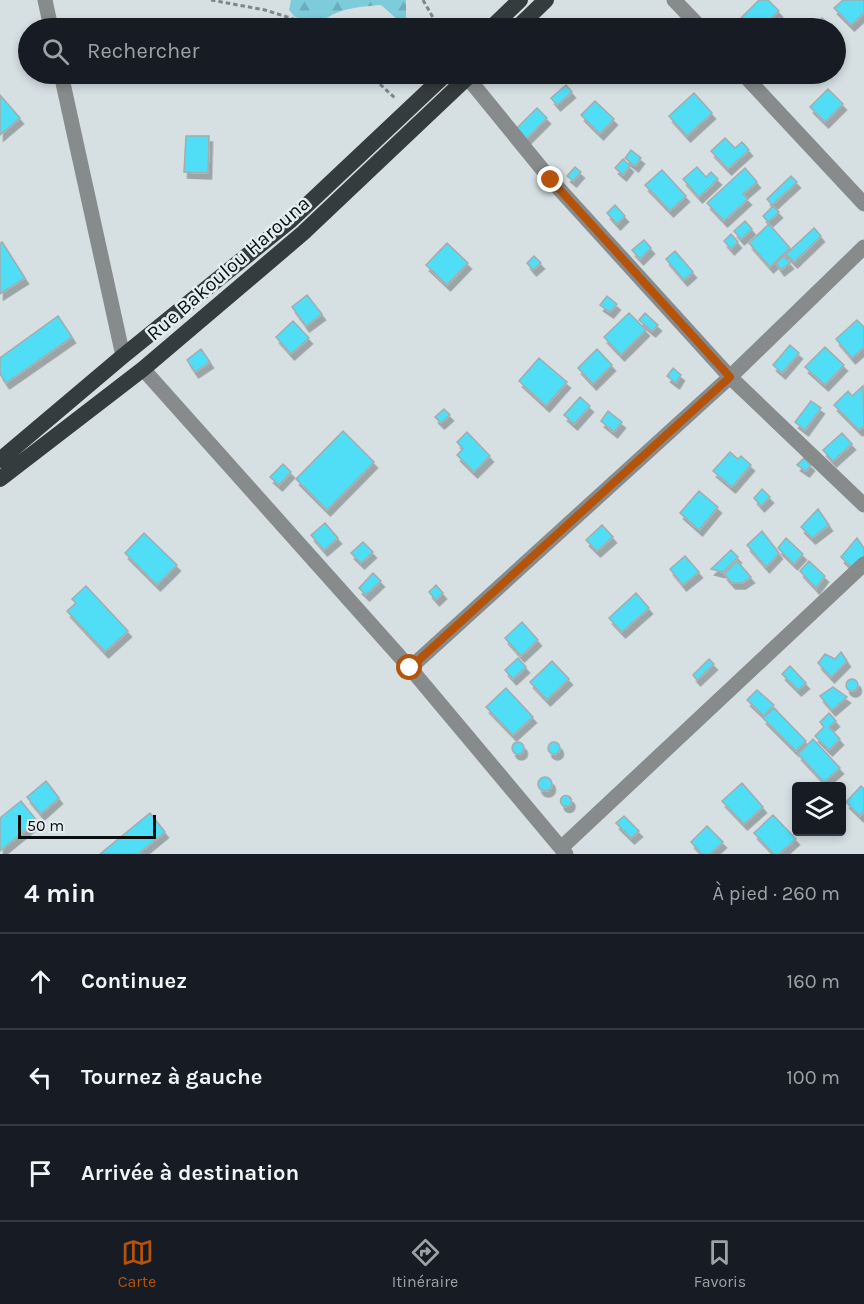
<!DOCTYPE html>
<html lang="fr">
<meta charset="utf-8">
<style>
:root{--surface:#171b24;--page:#20242c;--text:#f1f3f6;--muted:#9ea1a6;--line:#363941;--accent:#b45309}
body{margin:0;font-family:Karla,sans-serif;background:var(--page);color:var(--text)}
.controls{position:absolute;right:18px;bottom:18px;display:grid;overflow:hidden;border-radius:6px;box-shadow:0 3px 9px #0003}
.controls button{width:54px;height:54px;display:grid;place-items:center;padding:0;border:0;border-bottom:2px solid var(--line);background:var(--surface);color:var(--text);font:30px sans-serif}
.scale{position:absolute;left:18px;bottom:15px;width:138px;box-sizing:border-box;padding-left:6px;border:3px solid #0a0e0e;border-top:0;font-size:16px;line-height:21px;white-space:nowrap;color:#0a0e0e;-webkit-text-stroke:4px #e3eef0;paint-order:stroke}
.stop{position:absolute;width:18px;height:18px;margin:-14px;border:4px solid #b45309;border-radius:50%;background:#fff}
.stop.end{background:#b45309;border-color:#fff;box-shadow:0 2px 6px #0008}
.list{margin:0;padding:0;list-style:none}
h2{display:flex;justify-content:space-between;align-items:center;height:78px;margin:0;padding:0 24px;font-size:26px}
h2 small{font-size:20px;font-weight:400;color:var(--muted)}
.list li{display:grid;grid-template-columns:39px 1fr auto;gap:18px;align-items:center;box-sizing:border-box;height:96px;padding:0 24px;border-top:2px solid var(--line)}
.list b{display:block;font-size:22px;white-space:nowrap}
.list em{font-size:20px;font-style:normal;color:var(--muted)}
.icon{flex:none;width:33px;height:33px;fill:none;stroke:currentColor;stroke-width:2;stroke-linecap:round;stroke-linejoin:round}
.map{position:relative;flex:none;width:864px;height:854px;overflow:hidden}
.search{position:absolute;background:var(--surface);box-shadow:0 3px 9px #0003;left:18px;right:18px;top:18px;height:66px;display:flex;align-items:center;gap:15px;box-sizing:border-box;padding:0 21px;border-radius:33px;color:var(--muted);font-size:22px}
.sheet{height:366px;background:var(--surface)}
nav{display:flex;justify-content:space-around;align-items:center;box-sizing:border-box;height:84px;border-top:2px solid var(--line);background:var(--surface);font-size:16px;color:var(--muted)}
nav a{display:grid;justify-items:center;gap:3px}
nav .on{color:var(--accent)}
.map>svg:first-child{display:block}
.forest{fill:url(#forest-firs)}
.building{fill:#4fdef6;stroke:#a3acae;stroke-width:1.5;filter:url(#shadow)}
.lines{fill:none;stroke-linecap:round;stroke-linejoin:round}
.path{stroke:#7f8688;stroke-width:3;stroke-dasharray:4.5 3;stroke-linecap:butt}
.minor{stroke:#878b8c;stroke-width:15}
.tertiary{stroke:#878b8c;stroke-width:15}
.trunk{stroke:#343c3e;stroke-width:16}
.route{stroke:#b45309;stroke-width:8}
.labels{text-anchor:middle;stroke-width:5;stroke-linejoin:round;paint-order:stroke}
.street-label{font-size:20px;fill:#0a0e0e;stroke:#e3eef0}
</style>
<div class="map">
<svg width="864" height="854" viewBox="0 0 864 854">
<defs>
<pattern id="forest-firs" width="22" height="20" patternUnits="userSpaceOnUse" patternTransform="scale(1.5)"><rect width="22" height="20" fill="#7dcbdb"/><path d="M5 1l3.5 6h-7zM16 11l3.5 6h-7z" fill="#6badbb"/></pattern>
<filter id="shadow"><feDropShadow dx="3.5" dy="6" stdDeviation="0" flood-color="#0004"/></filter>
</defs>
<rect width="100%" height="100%" fill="#d6e0e3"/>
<!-- forest -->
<path class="forest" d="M291 0H406V18L398 20 381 5C357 7 337 8 319 24L295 17 289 10Z"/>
<!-- building -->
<path class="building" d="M759 0H768L779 11 761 28H741L736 23Z
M843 0H864V13L851 25 834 8Z
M822 18 834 28H813Z
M566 85 572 92 557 105 551 98Z
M828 89 843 104 825 122 810 107Z
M694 93 712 113 687 136 669 116Z
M0 95 20 118 0 135Z
M595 101 614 119 600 134 581 115Z
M537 108 547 118 526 139 516 129Z
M186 136H209L208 173 184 172Z
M725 138 735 148 742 142 749 150 728 169 711 151Z
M631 150 641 158 635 166 625 158Z
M623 159 630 166 623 175 615 168Z
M575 167 581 172 573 181 567 176Z
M697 167 706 177 711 172 718 179 699 197 683 179Z
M745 168 757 182 743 194 748 199 724 221 707 203Z
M662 170 686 196 670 211 645 185Z
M791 176 797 182 772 205 767 199Z
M615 205 625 216 617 224 607 213Z
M773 206 779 212 768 222 763 216Z
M745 221 752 229 741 239 734 231Z
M769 224 790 248 770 267 749 243Z
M814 228 821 236 794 262 786 254Z
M731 234 738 242 731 249 724 241Z
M644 240 651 248 640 259 632 250Z
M2 242 25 278 0 294V244Z
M447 243 468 263 447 285 426 265Z
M675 251 693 272 684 280 666 259Z
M534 256 541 263 533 270 527 263Z
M784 256 790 263 781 270 776 263Z
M307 295 322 314 306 326 292 307Z
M607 296 617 304 610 312 600 305Z
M629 313 646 330 621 355 604 337Z
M645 313 658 325 652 331 639 320Z
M58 316 72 337 6 383 0 374V358Z
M857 320 864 327V347L852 358 836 339Z
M293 321 309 338 291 354 276 337Z
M790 345 799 353 782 373 773 365Z
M825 347 844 365 825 385 805 367Z
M201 349 210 362 195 372 187 360Z
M597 349 612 365 593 384 578 368Z
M539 358 567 382 546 406 519 381Z
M673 368 681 375 676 383 667 376Z
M863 386 864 426 859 430 834 405 848 391 852 396Z
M580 397 590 406 574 424 564 415Z
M811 401 821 408 805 430 795 422Z
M444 409 450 415 441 423 435 417Z
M608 411 622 422 614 432 601 421Z
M343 431 374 462 327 510 296 479Z
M467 432 490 456 474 472 457 455 463 449 457 442Z
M842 433 852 444 833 461 823 450Z
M730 452 738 459 741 456 751 465 732 487 713 471Z
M804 458 811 465 806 471 797 465Z
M283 464 291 472 279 485 270 477Z
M762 489 770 497 761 506 754 498Z
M699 491 718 507 699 530 680 513Z
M818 509 829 525 812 538 801 527Z
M325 523 338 538 324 550 311 535Z
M602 525 613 537 597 551 586 540Z
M762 531 779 553 766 567 747 545Z
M144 533 177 565 157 585 125 553Z
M786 538 803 554 794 564 778 548Z
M857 538 864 548V556L851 567 841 557Z
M363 542 373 552 361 563 351 553Z
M731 550 738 557 723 572 711 569Z
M685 556 699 572 683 585 670 569Z
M737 561 751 577 742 583H732L724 574Z
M809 561 825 576 816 588 800 571Z
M373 573 381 581 366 595 359 588Z
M436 585 443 593 436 600 429 592Z
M86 586 128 631 105 652 67 611 76 603 72 599Z
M636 593 649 608 622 632 609 618Z
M522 622 538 640 521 656 505 638Z
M841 652 847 661 831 677 818 663 825 654 835 659Z
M518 658 526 667 513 679 505 670Z
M709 659 714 664 697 680 693 675Z
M552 661 569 679 547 700 530 682Z
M790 666 806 683 798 690 782 674Z
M846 685a6 6 0 1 1 12 0a6 6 0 1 1-12 0Z
M833 687 847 697 832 710 820 696Z
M506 688 533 717 513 735 486 707Z
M757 690 774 705 764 716 747 700Z
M774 708 806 741 796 751 763 718Z
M829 713 836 721 829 727 840 739 829 750 815 736 824 727 820 722Z
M813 739 840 768 824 782 798 754Z
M548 748a6 6 0 1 1 12 0a6 6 0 1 1-12 0Z
M512 748a6 6 0 1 1 12 0a6 6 0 1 1-12 0Z
M538 784a7 7 0 1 1 14 0a7 7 0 1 1-14 0Z
M46 781 59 798 41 814 27 797Z
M742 783 763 807 744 824 722 801Z
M861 786 864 789V811L860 816 846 802Z
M560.5 801a5.5 5.5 0 1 1 11 0a5.5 5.5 0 1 1-11 0Z
M21 801 37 821 0 851V818Z
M150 813 165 832 138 854H100Z
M773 815 796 839 779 854H774L754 833Z
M624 816 639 831 631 838 616 823Z
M707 826 723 842 710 854H702L691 842Z"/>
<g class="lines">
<!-- path -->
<path class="path" d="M211 0 265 10 322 28
M423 0 439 28
M369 74 396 99"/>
<!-- minor -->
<path class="minor" d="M674 0 701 28
M743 74 864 204
M467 77 551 180 730 377 864 505
M143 369 410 668 566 854
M410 668 730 377 864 247
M561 848 864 564"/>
<!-- tertiary -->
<path class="tertiary" d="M45 0 51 28
M61 74 123 356"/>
<!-- trunk -->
<path class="trunk" d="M491 28 520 0
M517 28 546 0
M0 460 123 356 291 220 446 74
M0 479 143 369 303 233 471 74"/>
</g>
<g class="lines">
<!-- route -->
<path class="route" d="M410 668 730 377 551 180"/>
</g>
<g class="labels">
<!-- street labels -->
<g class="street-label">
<text transform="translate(228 268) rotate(-41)" y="7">Rue Bakoulou Harouna</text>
</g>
</g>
</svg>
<div class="controls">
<button><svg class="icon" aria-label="layers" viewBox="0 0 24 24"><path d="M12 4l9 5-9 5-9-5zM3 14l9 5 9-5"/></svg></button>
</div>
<div class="scale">50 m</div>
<div class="stop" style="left:410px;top:668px"></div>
<div class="stop end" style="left:551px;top:180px"></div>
<div class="search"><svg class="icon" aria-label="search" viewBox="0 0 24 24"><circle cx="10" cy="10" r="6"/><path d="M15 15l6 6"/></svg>Rechercher</div>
</div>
<section class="sheet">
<h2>4 min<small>À pied · 260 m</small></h2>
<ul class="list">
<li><svg class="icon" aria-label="ahead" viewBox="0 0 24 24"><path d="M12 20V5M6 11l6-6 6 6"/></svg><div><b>Continuez</b></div><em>160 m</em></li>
<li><svg class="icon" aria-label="left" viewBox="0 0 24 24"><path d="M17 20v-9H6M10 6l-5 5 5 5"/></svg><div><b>Tournez à gauche</b></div><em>100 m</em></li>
<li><svg class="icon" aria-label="arrive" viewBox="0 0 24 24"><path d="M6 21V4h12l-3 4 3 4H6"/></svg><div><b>Arrivée à destination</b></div></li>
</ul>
</section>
<nav>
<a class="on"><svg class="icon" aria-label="map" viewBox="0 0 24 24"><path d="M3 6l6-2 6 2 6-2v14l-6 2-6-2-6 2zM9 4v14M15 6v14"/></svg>Carte</a>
<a><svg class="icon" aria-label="directions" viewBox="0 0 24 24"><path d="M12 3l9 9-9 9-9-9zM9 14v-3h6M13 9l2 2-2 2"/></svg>Itinéraire</a>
<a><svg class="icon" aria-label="saved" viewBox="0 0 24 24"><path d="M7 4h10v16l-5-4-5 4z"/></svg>Favoris</a>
</nav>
